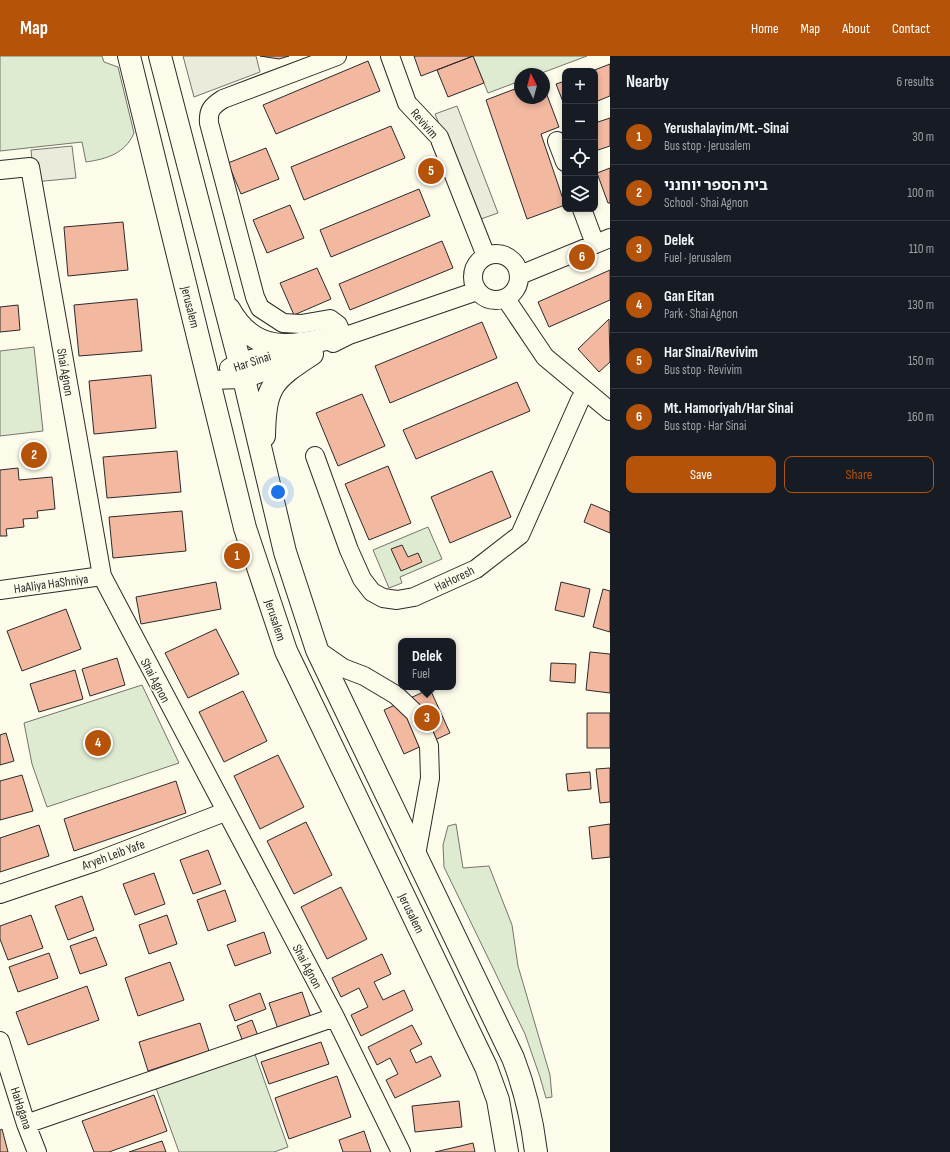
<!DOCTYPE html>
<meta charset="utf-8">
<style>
:root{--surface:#171b24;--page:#242831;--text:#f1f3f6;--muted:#9ea1a6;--line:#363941;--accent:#b45309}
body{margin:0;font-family:"Sofia Sans Condensed","Noto Sans Hebrew",sans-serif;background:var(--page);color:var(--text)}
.controls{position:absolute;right:12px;top:12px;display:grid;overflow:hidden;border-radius:8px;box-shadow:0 2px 6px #0003}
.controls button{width:36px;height:36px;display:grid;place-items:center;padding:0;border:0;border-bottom:1px solid var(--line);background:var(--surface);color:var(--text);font:20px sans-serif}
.compass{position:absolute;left:514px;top:12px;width:36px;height:36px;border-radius:50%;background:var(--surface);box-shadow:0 2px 6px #0003;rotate:354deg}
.you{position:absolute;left:278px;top:436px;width:14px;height:14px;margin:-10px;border:3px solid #fff;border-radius:50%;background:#1a73e8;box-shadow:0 0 0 6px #1a73e833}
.badge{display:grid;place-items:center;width:26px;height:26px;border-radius:50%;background:var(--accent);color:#fff;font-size:13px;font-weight:700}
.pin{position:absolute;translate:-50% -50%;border:2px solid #fff;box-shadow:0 1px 4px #0006}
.popup{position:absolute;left:398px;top:582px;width:58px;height:52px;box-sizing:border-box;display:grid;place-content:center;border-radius:8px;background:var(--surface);filter:drop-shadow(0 1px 3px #0005);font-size:13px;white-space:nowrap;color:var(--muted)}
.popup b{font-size:15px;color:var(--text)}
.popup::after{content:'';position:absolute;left:50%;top:100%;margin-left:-8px;border:8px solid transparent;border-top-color:var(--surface)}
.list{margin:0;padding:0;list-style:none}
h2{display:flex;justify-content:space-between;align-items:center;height:52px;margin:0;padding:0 16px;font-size:17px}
h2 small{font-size:13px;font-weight:400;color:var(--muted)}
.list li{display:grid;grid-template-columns:26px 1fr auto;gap:12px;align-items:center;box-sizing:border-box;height:56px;padding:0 16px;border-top:1px solid var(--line)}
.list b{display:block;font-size:15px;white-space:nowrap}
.list p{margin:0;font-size:13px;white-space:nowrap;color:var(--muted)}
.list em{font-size:13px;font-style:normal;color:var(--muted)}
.actions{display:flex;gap:8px;padding:12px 16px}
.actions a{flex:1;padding:9px 0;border:1px solid var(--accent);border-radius:8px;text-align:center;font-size:14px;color:var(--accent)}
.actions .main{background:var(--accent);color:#fff}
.icon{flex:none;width:22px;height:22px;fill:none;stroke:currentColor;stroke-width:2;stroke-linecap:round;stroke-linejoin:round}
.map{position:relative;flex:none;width:610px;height:1096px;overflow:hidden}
header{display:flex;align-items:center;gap:24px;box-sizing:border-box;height:56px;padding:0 20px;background:var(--accent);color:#fff}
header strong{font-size:19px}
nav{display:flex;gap:22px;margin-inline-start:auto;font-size:14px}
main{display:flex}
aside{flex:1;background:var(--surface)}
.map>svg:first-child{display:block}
.green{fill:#deebd1;stroke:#74746e}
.parking{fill:#eceadb;stroke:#74746e}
.building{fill:#f2b8a0;stroke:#2b2b2b}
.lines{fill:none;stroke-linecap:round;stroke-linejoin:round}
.minor-casing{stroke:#2b2b2b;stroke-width:20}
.major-casing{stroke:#2b2b2b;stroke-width:24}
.minor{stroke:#fdfbea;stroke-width:18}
.major{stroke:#fdfbea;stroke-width:22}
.labels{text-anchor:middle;stroke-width:3;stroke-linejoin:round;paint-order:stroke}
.street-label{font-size:13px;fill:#2b2b2b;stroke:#fdfbea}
</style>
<header>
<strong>Map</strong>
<nav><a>Home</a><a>Map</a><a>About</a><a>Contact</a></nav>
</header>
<main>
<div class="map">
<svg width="610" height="1096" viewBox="0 0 610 1096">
<rect width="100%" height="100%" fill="#fdfbea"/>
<!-- green -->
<path class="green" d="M0 0H102L104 6 118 11 134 77C125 98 106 103 86 106L82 86 0 95Z
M473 0H587L539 18H520V25L488 37Z
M34 291 43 375 0 380V295Z
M428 471 442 503 400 521 402 527 389 532 373 494Z
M142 629 179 707 47 751 32 708 24 667Z
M456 768 463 812 489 810 512 869 518 910 550 1019 552 1041 546 1042 540 1021 525 978 444 811 443 789 448 770Z
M252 990 288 1091 274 1096H179L153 1024Z"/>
<!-- parking -->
<path class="parking" d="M183 0H256L260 16 194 41Z
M457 50 498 157 478 164 435 58Z
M72 90 76 122 34 126 31 94Z"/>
<!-- building -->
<path class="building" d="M260 0H289L279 3Z
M414 0H473L421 20Z
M473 0 484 27 448 41 437 14Z
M368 5 380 35 276 78 263 49Z
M610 8V40L595 46V15H592Z
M565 25V51L556 28Z
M520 31V42H544V31L559 71 541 78 565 149 527 163 486 44Z
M610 62V90L595 95V67Z
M391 70 405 102 304 144 291 111Z
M266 92 279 123 241 138 228 107Z
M610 112V147H608L597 117Z
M419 133 430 160 331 201 320 174Z
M290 149 304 182 267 197 253 164Z
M123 166 128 214 68 220 64 171Z
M442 185 453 212 350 254 339 228Z
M317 212 331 243 294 259 280 227Z
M610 214V244L549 271 538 246Z
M137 243 142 295 79 300 74 249Z
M18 249 20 274 0 276V251Z
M609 263 610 306 599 316 578 293Z
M482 266 497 302 390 347 375 310Z
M151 319 156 372 94 378 89 325Z
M517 326 530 355 416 403 403 374Z
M362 338 385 390 338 410 316 357Z
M177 395 181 436 107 442 103 401Z
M388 410 411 467 369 484 345 428Z
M18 412 19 424 52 421 55 453 37 455 38 462 23 463 24 471 6 473 7 480H0V414Z
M492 415 511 461 450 487 431 441Z
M591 448 610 456V477L584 466Z
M182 455 186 495 113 502 109 461Z
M402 489 408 501 418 497 422 506 401 515 391 493Z
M216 526 221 553 141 568 136 541Z
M561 526 590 533 584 561 555 554Z
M603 533 610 535V576L593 571Z
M66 553 81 593 22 615 7 575Z
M216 573 239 618 188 642 165 597Z
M590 596 610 598V637L586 634Z
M117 602 125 629 90 640 82 613Z
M551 607 576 608 575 627 550 625Z
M75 614 83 643 39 656 30 628Z
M430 633 450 677 404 698 384 654Z
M243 635 267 685 224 706 199 656Z
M587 657H610V692H587Z
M6 677 14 705 0 709V679Z
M278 699 304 751 260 773 234 720Z
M610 712V746L600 747 596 713Z
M590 716 591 733 568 735 566 718Z
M22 719 33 755 0 764V725Z
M176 725 186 757 74 795 64 763Z
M306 766 332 819 294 838 267 785Z
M610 768V801L592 803 589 771Z
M39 769 49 800 0 816V782Z
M208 794 221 828 193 838 180 804Z
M154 817 165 848 135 859 123 828Z
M341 831 367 883 327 903 301 851Z
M225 834 236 865 208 875 197 844Z
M82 840 94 874 68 884 55 850Z
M31 859 43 892 8 904 0 883V870Z
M167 859 177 888 149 898 139 869Z
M264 876 271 897 235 910 227 889Z
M96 881 107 909 80 918 70 890Z
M49 897 58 922 18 936 9 911Z
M382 898 391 918 374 926 383 944 404 934 413 954 361 980 351 959 368 951 359 932 341 941 332 922Z
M170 906 184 944 138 960 125 922Z
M87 930 99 964 28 989 16 956Z
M302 936 312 965 279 976 269 947Z
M260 937 266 953 235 965 229 949Z
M252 964 258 980 243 986 237 970Z
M200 967 209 995 148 1015 139 986Z
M412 969 422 988 410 994 416 1007 431 1000 441 1020 395 1042 386 1024 398 1018 390 1002 377 1009 368 991Z
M321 986 329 1008 269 1028 261 1006Z
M337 1020 351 1061 289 1083 275 1042Z
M154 1039 167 1075 109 1096H94L82 1065Z
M459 1045 462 1071 415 1076 412 1050Z
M2 1073 8 1096H0V1074Z
M364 1075 371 1096H343L339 1084Z
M162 1085 166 1096H129Z
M473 1087 475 1096H435Z"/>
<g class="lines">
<!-- minor casing -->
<g class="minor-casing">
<path id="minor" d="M337 0 223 43C212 50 208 54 209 67L255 241 260 252 283 267 301 268 330 263 338 269 343 281
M390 0 407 47 439 81 486 200
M557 85 565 106
M0 114 30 111 102 520 335 961 401 1096
M582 153 595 188
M473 221a23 23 0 1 1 46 0a23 23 0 1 1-46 0Z
M520 219 610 182
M506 243 545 301 610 355
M333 287 349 279 477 235
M229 312 239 306 294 292
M209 324 244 323 296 304
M315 400 349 494 362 523 372 536 383 542 397 544 414 541 476 513 520 479 580 344 586 336
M0 534 102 520
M317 594 343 612 364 620 396 639 415 657 429 690 430 722 416 799
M0 838 95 806 225 756
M0 985 26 1068 37 1096
M26 1068 335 961"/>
</g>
<!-- major casing -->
<g class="major-casing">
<path id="major" d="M129 0 245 472 286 595 486 1011 498 1044 507 1096
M160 0 244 323 285 496 317 594 513 1002C525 1033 532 1063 536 1096
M229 253C256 302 295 290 340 280
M264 380C265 330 272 324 312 298"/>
</g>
<!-- minor -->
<use href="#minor" class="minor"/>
<!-- major -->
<use href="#major" class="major"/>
</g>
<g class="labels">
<!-- street labels -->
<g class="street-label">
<text transform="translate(425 67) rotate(49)" y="5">Revivim</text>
<text transform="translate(191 251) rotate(76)" y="5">Jerusalem</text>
<text transform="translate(252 305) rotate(-18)" y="5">Har Sinai</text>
<text transform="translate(66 316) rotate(80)" y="5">Shai Agnon</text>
<text transform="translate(454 522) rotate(-26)" y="5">HaHoresh</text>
<text transform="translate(51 527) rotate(-8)" y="5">HaAliya HaShniya</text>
<text transform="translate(276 564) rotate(72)" y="5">Jerusalem</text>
<text transform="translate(156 624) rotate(62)" y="5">Shai Agnon</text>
<text transform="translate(113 798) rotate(-20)" y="5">Aryeh Leib Yafe</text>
<text transform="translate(412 857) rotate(64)" y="5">Jerusalem</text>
<text transform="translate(308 910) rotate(62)" y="5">Shai Agnon</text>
<text transform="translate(22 1052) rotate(72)" y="5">HaHagana</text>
</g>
</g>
</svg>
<div class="controls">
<button>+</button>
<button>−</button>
<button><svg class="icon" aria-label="locate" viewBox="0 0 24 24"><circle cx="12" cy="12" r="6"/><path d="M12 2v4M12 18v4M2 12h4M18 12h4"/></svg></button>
<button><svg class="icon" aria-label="layers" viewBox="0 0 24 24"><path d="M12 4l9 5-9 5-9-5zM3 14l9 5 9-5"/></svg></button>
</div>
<svg class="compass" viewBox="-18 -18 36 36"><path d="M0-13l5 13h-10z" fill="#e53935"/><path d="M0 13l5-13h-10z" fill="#9ea1a6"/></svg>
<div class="you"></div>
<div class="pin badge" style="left:237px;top:500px">1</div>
<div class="pin badge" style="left:34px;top:399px">2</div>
<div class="pin badge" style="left:427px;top:662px">3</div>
<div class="popup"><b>Delek</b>Fuel</div>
<div class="pin badge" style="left:98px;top:687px">4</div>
<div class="pin badge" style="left:431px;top:115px">5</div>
<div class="pin badge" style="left:582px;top:201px">6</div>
</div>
<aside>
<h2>Nearby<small>6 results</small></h2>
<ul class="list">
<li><span class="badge">1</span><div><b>Yerushalayim/Mt.-Sinai</b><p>Bus stop · Jerusalem</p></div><em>30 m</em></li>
<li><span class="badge">2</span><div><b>בית הספר יוחנני</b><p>School · Shai Agnon</p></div><em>100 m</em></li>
<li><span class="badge">3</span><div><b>Delek</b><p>Fuel · Jerusalem</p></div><em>110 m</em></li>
<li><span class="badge">4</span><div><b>Gan Eitan</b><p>Park · Shai Agnon</p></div><em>130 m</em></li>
<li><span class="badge">5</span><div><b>Har Sinai/Revivim</b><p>Bus stop · Revivim</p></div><em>150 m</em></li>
<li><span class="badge">6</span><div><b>Mt. Hamoriyah/Har Sinai</b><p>Bus stop · Har Sinai</p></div><em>160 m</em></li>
</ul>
<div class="actions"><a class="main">Save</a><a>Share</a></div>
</aside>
</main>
